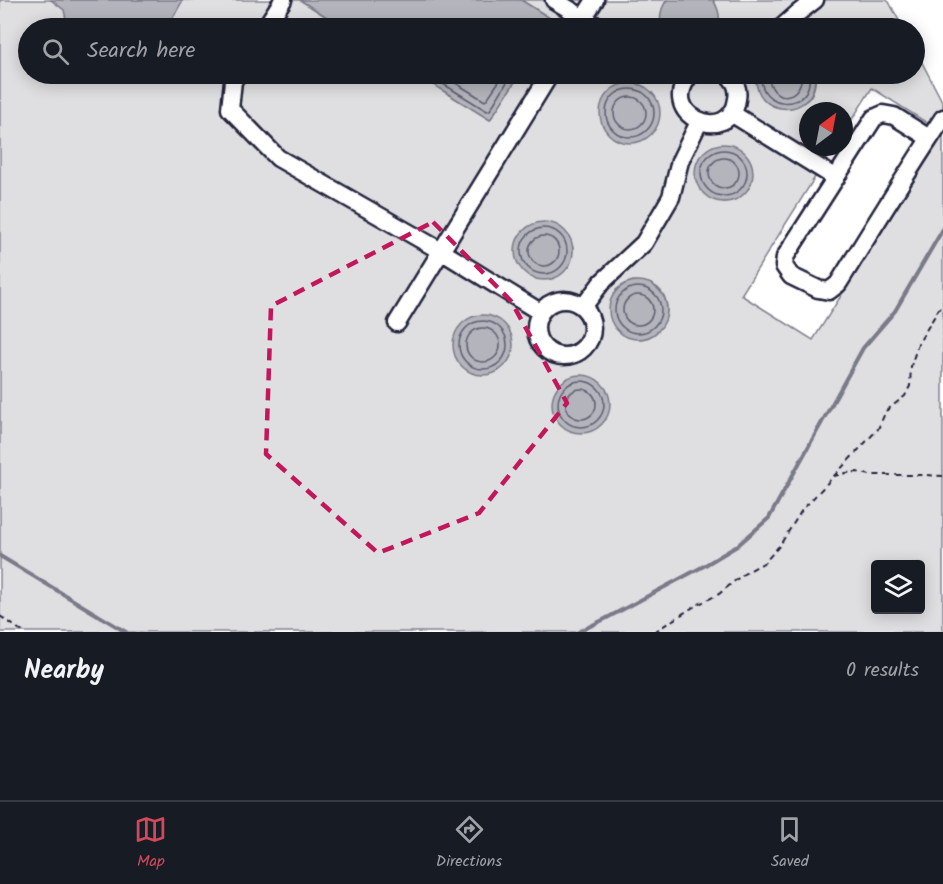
<!DOCTYPE html>
<style>
:root{--surface:#171b24;--page:#242831;--text:#f1f3f6;--muted:#9ea1a6;--line:#363941;--accent:#d1495b}
body{margin:0;font-family:Kalam,sans-serif;background:var(--page);color:var(--text)}
.controls{position:absolute;right:18px;bottom:18px;display:grid;overflow:hidden;border-radius:6px;box-shadow:0 3px 15px #0003}
.controls button{width:54px;height:54px;display:grid;place-items:center;padding:0;border:0;border-bottom:2px solid var(--line);background:var(--surface);color:var(--text);font:30px sans-serif}
.compass{position:absolute;left:799px;top:102px;width:54px;height:54px;border-radius:50%;background:var(--surface);box-shadow:0 3px 15px #0003;rotate:32deg}
.list{margin:0;padding:0;list-style:none}
h2{display:flex;justify-content:space-between;align-items:center;height:78px;margin:0;padding:0 24px;font-size:26px}
h2 small{font-size:20px;font-weight:400;color:var(--muted)}
.icon{flex:none;width:33px;height:33px;fill:none;stroke:currentColor;stroke-width:2;stroke-linecap:round;stroke-linejoin:round}
.map{position:relative;flex:none;width:943px;height:632px;overflow:hidden}
.search{position:absolute;background:var(--surface);box-shadow:0 3px 15px #0003;left:18px;right:18px;top:18px;height:66px;display:flex;align-items:center;gap:15px;box-sizing:border-box;padding:0 21px;border-radius:33px;color:var(--muted);font-size:22px}
.sheet{height:168px;background:var(--surface)}
nav{display:flex;justify-content:space-around;align-items:center;box-sizing:border-box;height:84px;border-top:2px solid var(--line);background:var(--surface);font-size:16px;color:var(--muted)}
nav a{display:grid;justify-items:center;gap:3px}
nav .on{color:var(--accent)}
.map>svg:first-child{display:block}
.green{fill:#dfdfe2;stroke:#80808e;stroke-width:1.5;fill-rule:evenodd}
.water{fill:#b4b4bc;stroke:#7a7a88;stroke-width:1.5}
.lines{fill:none;stroke-linecap:round;stroke-linejoin:round}
.shore{stroke:#5c5c6f;stroke-width:1.5}
.stream{stroke:#7a7a88;stroke-width:4}
.minor-casing{stroke:#22223b;stroke-width:21}
.path{stroke:#22223b;stroke-width:2;stroke-dasharray:6 4.5;stroke-linecap:butt}
.minor{stroke:#fff;stroke-width:16}
.marked{fill:none;stroke:#c2185b;stroke-width:4.5;stroke-dasharray:12 8;stroke-linejoin:round}
</style>
<div class="map">
<svg width="943" height="632" viewBox="0 0 943 632">
<rect width="100%" height="100%" fill="#fff"/>
<filter id="ink" filterUnits="userSpaceOnUse"><feTurbulence type="fractalNoise" baseFrequency=".0167" numOctaves="2"/><feDisplacementMap in="SourceGraphic" scale="12" xChannelSelector="R" yChannelSelector="G"/><feConvolveMatrix kernelMatrix="1 2 1 2 8 2 1 2 1" color-interpolation-filters="sRGB"/></filter>
<g filter="url(#ink)">
<!-- green -->
<path class="green" d="M0 0H300L344 28H28V74H416L490 120 520 74H756C755 87 762 104 776 107 780 108 785 107 790 105 794 105 800 104 804 102 814 98 816 83 815 74H914L915 49 943 103V110L932 126 872 88 844 132V111H808V147H834L741 295 813 340 943 135V632H0ZM713 146 749 188C741 197 735 201 723 202L699 158 706 151ZM527 228 573 247C572 270 560 281 537 279L516 253C516 242 519 236 527 228ZM633 281C639 282 646 282 651 284 687 300 656 364 615 328L616 290 624 284ZM554 414 606 419C595 431 592 431 576 429 563 428 561 426 554 414ZM876 564H920V610H876Z
M521 0H667L665 3 660 22 662 28H548L553 20Z
M713 0H886L889 2 903 28H718C720 19 718 8 713 0Z"/>
<!-- water -->
<path class="water" d="M51 0H183L167 28H68L64 10Z
M300 0H521L553 20 548 28H344Z
M667 0H713C719 9 721 18 718 28H662C659 18 660 9 667 0Z
M416 74H520L490 120Z
M756 74H815C818 121 752 119 756 74Z
M600 113a30 30 0 1 1 60 0a30 30 0 1 1-60 0Z
M695 173a29 29 0 1 1 58 0a29 29 0 1 1-58 0Z
M515 251a29 29 0 1 1 58 0a29 29 0 1 1-58 0Z
M609 310a29 29 0 1 1 58 0a29 29 0 1 1-58 0Z
M453 345a30 30 0 1 1 60 0a30 30 0 1 1-60 0Z
M552 404a29 29 0 1 1 58 0a29 29 0 1 1-58 0Z"/>
<g class="lines">
<!-- shore -->
<path class="shore" d="M427 74 487 111 490 110 512 74
M441 74 485 101 487 99 504 74
M762 74C761 78 761 83 763 88 770 105 796 108 806 92 810 86 809 80 810 74
M769 74C768 102 801 104 802 74
M606 113a24 24 0 1 1 48 0a24 24 0 1 1-48 0Z
M614 113a16 16 0 1 1 32 0a16 16 0 1 1-32 0Z
M701 173a23 23 0 1 1 46 0a23 23 0 1 1-46 0Z
M709 173a15 15 0 1 1 30 0a15 15 0 1 1-30 0Z
M521 251a23 23 0 1 1 46 0a23 23 0 1 1-46 0Z
M529 251a15 15 0 1 1 30 0a15 15 0 1 1-30 0Z
M615 310a23 23 0 1 1 46 0a23 23 0 1 1-46 0Z
M623 310a15 15 0 1 1 30 0a15 15 0 1 1-30 0Z
M459 345a24 24 0 1 1 48 0a24 24 0 1 1-48 0Z
M466 345a17 17 0 1 1 34 0a17 17 0 1 1-34 0Z
M558 404a23 23 0 1 1 46 0a23 23 0 1 1-46 0Z
M566 404a15 15 0 1 1 30 0a15 15 0 1 1-30 0Z"/>
<!-- stream -->
<path class="stream" d="M0 556 126 632
M578 632 605 619 702 567 737 546 769 518 863 348 895 311 943 229"/>
<!-- minor casing -->
<g class="minor-casing">
<path id="minor" d="M554 0 600 28
M265 28 283 0
M577 28 595 0
M781 28 798 13 815 0
M238 74 233 81 230 109 278 158 441 251 540 312
M691 74C654 115 731 147 737 99 739 89 735 80 727 74
M731 113 836 178
M929 138 894 116 883 114 874 118 785 257 784 266 791 276 818 289 829 291 838 284C873 228 907 172 943 118
M536 328a28 28 0 1 1 56 0a28 28 0 1 1-56 0Z
M583 307 602 282 644 243 671 197 680 161 699 122
M397 323 550 74"/>
</g>
<!-- path -->
<path class="path" d="M834 476 878 429 886 411 905 396 910 386 911 366 918 344 943 302
M0 616 23 632
M654 632 695 606 719 594 742 575 765 562 780 545 802 510 834 476 846 473 857 472 870 475H926L943 476"/>
<!-- minor -->
<use href="#minor" class="minor"/>
</g>
</g>
<!-- marked area -->
<path class="marked" d="M433 222 511 301 567 403 479 513 378 553 266 454 271 306Z"/>
</svg>
<div class="controls">
<button><svg class="icon" aria-label="layers" viewBox="0 0 24 24"><path d="M12 4l9 5-9 5-9-5zM3 14l9 5 9-5"/></svg></button>
</div>
<svg class="compass" viewBox="-18 -18 36 36"><path d="M0-13l5 13h-10z" fill="#e53935"/><path d="M0 13l5-13h-10z" fill="#9ea1a6"/></svg>
<div class="search"><svg class="icon" aria-label="search" viewBox="0 0 24 24"><circle cx="10" cy="10" r="6"/><path d="M15 15l6 6"/></svg>Search here</div>
</div>
<section class="sheet">
<h2>Nearby<small>0 results</small></h2>
<ul class="list">
</ul>
</section>
<nav>
<a class="on"><svg class="icon" aria-label="map" viewBox="0 0 24 24"><path d="M3 6l6-2 6 2 6-2v14l-6 2-6-2-6 2zM9 4v14M15 6v14"/></svg>Map</a>
<a><svg class="icon" aria-label="directions" viewBox="0 0 24 24"><path d="M12 3l9 9-9 9-9-9zM9 14v-3h6M13 9l2 2-2 2"/></svg>Directions</a>
<a><svg class="icon" aria-label="saved" viewBox="0 0 24 24"><path d="M7 4h10v16l-5-4-5 4z"/></svg>Saved</a>
</nav>
